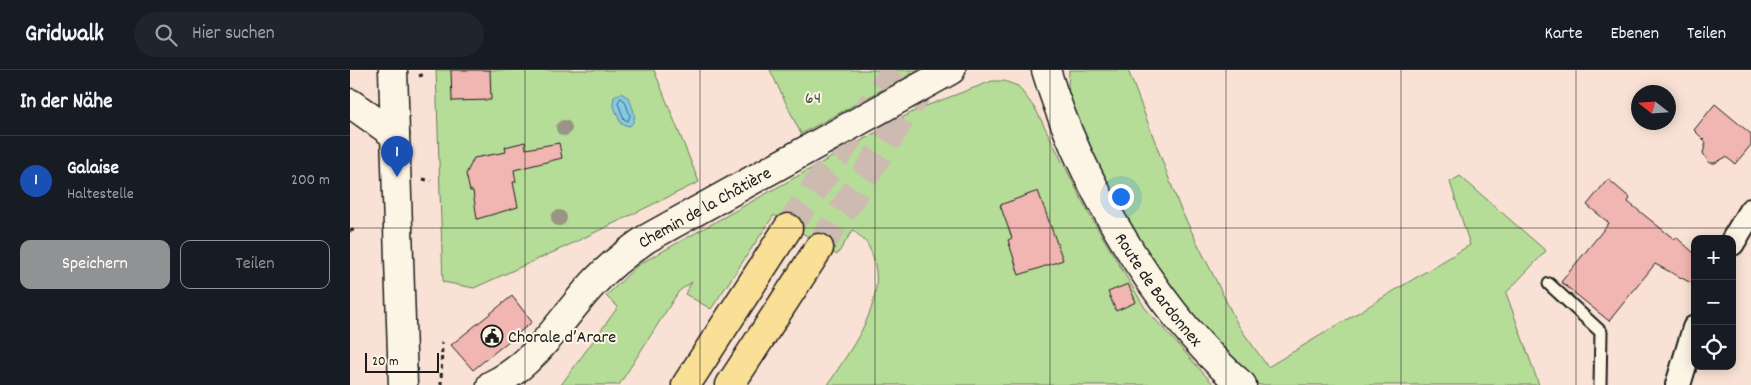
<!DOCTYPE html>
<html lang="de">
<meta charset="utf-8">
<style>
:root{--surface:#171b24;--page:#20242c;--text:#f1f3f6;--muted:#9ea1a6;--line:#363941;--accent:#919294}
body{margin:0;font-family:Dekko,sans-serif;background:var(--page);color:var(--text)}
.controls{position:absolute;right:15px;bottom:15px;display:grid;overflow:hidden;border-radius:10px;box-shadow:0 2px 12px #0003}
.controls button{width:45px;height:45px;display:grid;place-items:center;padding:0;border:0;border-bottom:1px solid var(--line);background:var(--surface);color:var(--text);font:25px sans-serif}
.compass{position:absolute;left:1281px;top:15px;width:45px;height:45px;border-radius:50%;background:var(--surface);box-shadow:0 2px 12px #0003;rotate:287deg}
.scale{position:absolute;left:15px;bottom:12px;width:74px;box-sizing:border-box;padding-left:5px;border:2px solid #1c1c1c;border-top:0;font-size:14px;line-height:18px;white-space:nowrap;color:#1c1c1c;-webkit-text-stroke:4px #fcf5e5;paint-order:stroke}
.you{position:absolute;left:770px;top:126px;width:18px;height:18px;margin:-12px;border:4px solid #fff;border-radius:50%;background:#1a73e8;box-shadow:0 0 0 8px #1a73e833}
.badge{display:grid;place-items:center;width:32px;height:32px;border-radius:50%;background:var(--accent);color:#fff;font-size:16px;font-weight:700}
.pin{position:absolute;translate:-50% -41px;filter:drop-shadow(0 1px 2px #0008)}
.pin::after{content:'';position:absolute;top:26px;width:18px;height:15px;background:inherit;clip-path:polygon(0 0,100% 0,50% 100%)}
.list{margin:0;padding:0;list-style:none}
h2{display:flex;justify-content:space-between;align-items:center;height:65px;margin:0;padding:0 20px;font-size:21px}
h2 small{font-size:16px;font-weight:400;color:var(--muted)}
.list li{display:grid;grid-template-columns:32px 1fr auto;gap:15px;align-items:center;box-sizing:border-box;height:90px;padding:0 20px;border-top:1px solid var(--line)}
.list b{display:block;font-size:19px;white-space:nowrap}
.list p{margin:0;font-size:16px;white-space:nowrap;color:var(--muted)}
.list em{font-size:16px;font-style:normal;color:var(--muted)}
.actions{display:flex;gap:10px;padding:15px 20px}
.actions a{flex:1;padding:11px 0;border:1px solid var(--accent);border-radius:10px;text-align:center;font-size:18px;color:var(--accent)}
.actions .main{background:var(--accent);color:#fff}
.icon{flex:none;width:28px;height:28px;fill:none;stroke:currentColor;stroke-width:2;stroke-linecap:round;stroke-linejoin:round}
.map{position:relative;flex:none;width:1401px;height:315px;overflow:hidden}
header{display:flex;align-items:center;gap:30px;box-sizing:border-box;height:70px;padding:0 25px;background:var(--surface);border-bottom:1px solid var(--line)}
header strong{font-size:24px}
nav{display:flex;gap:28px;margin-inline-start:auto;font-size:18px}
.search{width:350px;height:45px;background:var(--page);display:flex;align-items:center;gap:12px;box-sizing:border-box;padding:0 18px;border-radius:28px;color:var(--muted);font-size:19px}
main{display:flex}
aside{flex:1;background:var(--surface)}
.map>svg:first-child{display:block}
.green{fill:#b6dd98;stroke:#697c5a}
.water{fill:#84cae6;stroke:#5a8495}
.lines{fill:none;stroke-linecap:round;stroke-linejoin:round}
.shore{stroke:#46626d;stroke-width:1}
.building{fill:#f1b6b1;stroke:#1c1c1c}
.motorway-tunnel{stroke:#cdbab0;stroke-width:28;stroke-dasharray:28 14;stroke-linecap:butt}
.service-casing{stroke:#1c1c1c;stroke-width:15}
.minor-casing{stroke:#1c1c1c;stroke-width:28}
.tertiary-casing{stroke:#1c1c1c;stroke-width:31}
.secondary-casing{stroke:#1c1c1c;stroke-width:31}
.motorway-casing{stroke:#1c1c1c;stroke-width:31}
.path{stroke:#1c1c1c;stroke-width:3;stroke-dasharray:4 4;stroke-linecap:butt}
.service{stroke:#fcf5e5;stroke-width:11}
.minor{stroke:#fcf5e5;stroke-width:24}
.tertiary{stroke:#fcf5e5;stroke-width:28}
.secondary{stroke:#fcf5e5;stroke-width:28}
.motorway{stroke:#fadf96;stroke-width:28}
.tree{fill:#999584}
.grid{fill:none;stroke:#1c1c1c;stroke-width:1;stroke-opacity:0.55}
.labels{text-anchor:middle;stroke-width:4;stroke-linejoin:round;paint-order:stroke}
.park-label{font-size:18px;fill:#4a5641;stroke:#fcf5e5}
.street-label{font-size:18px;fill:#1c1c1c;stroke:#fcf5e5}
.poi-label{font-size:18px;fill:#1c1c1c;stroke:#fcf5e5;text-anchor:start}
</style>
<header>
<strong>Gridwalk</strong>
<div class="search"><svg class="icon" aria-label="search" viewBox="0 0 24 24"><circle cx="10" cy="10" r="6"/><path d="M15 15l6 6"/></svg>Hier suchen</div>
<nav><a>Karte</a><a>Ebenen</a><a>Teilen</a></nav>
</header>
<main>
<aside>
<h2>In der Nähe<small></small></h2>
<ul class="list">
<li><span class="badge" style="background:#1a4fb4">1</span><div><b>Galaise</b><p>Haltestelle</p></div><em>200 m</em></li>
</ul>
<div class="actions"><a class="main">Speichern</a><a>Teilen</a></div>
</aside>
<div class="map">
<svg width="1401" height="315" viewBox="0 0 1401 315">
<rect width="100%" height="100%" fill="#f9e2d5"/>
<filter id="ink" filterUnits="userSpaceOnUse"><feTurbulence type="fractalNoise" baseFrequency=".02" numOctaves="2"/><feDisplacementMap in="SourceGraphic" scale="10" xChannelSelector="R" yChannelSelector="G"/><feConvolveMatrix kernelMatrix="1 2 1 2 8 2 1 2 1" color-interpolation-filters="sRGB"/></filter>
<g filter="url(#ink)">
<!-- green -->
<path class="green" d="M86 0H304L349 112 217 176 124 218 93 212Z
M420 0H568L451 64Z
M719 0H778L830 138 888 255 918 297 1120 175 1100 112 1110 106 1196 181 1156 223 1189 315H909C840 258 788 176 748 97 736 73 723 49 719 23 717 16 719 7 719 0Z
M642 11H654L668 16 686 40 739 144 795 238 864 315H478C503 274 543 227 519 177 516 171 508 165 503 160L487 185 424 145 361 239 335 224 342 212 329 221 269 315H211L268 237 256 226 288 195 568 39Z"/>
<!-- water -->
<path class="water" d="M271 23 279 28C282 38 289 48 280 56L271 54 263 34 264 27Z"/>
<g class="lines">
<!-- shore -->
<path class="shore" d="M271 28 275 31 280 46 278 51 274 49 268 33Z"/>
</g>
<!-- building -->
<path class="building" d="M101 0H140L141 30 102 31Z
M1365 34 1401 64V75L1385 94 1376 87 1365 93H1359L1353 83 1356 72 1344 60Z
M175 72 176 79 209 73 212 88 164 100 166 112H163L168 137 127 149 123 121H120L116 104 124 88 156 82 155 77Z
M1258 109 1280 128 1278 132 1324 169 1326 167 1345 184V215L1305 194 1259 251 1211 212 1259 153 1237 135Z
M688 121 713 190 669 205 658 170 662 168 650 135Z
M778 214 786 232 766 241 758 222Z
M162 226 182 252 123 300 101 275Z"/>
<g class="lines">
<!-- motorway-tunnel -->
<path class="motorway-tunnel" d="M438 158 545 0
M469 178 577 8"/>
<!-- service casing -->
<g class="service-casing">
<path id="service" d="M1199 214 1251 262 1250 315"/>
</g>
<!-- minor casing -->
<g class="minor-casing">
<path id="minor" d="M1382 173 1401 141
M1328 315 1345 258"/>
</g>
<!-- tertiary casing -->
<g class="tertiary-casing">
<g id="tertiary">
<path id="s1" d="M696 0C728 107 806 242 892 315"/>
<path d="M0 33 45 65"/>
<path id="s2" d="M141 315C185 295 210 250 241 216 257 198 276 183 296 169L601 0"/>
</g>
</g>
<!-- secondary casing -->
<g class="secondary-casing">
<path id="secondary" d="M43 0 53 315"/>
</g>
<!-- motorway casing -->
<g class="motorway-casing">
<path id="motorway" d="M336 315 438 158
M380 315 469 178"/>
</g>
<!-- path -->
<path class="path" d="M69 6 75 4
M73 109 81 111
M0 161 7 159
M91 315 92 272"/>
<!-- service -->
<use href="#service" class="service"/>
<!-- minor -->
<use href="#minor" class="minor"/>
<!-- tertiary -->
<use href="#tertiary" class="tertiary"/>
<!-- secondary -->
<use href="#secondary" class="secondary"/>
<!-- motorway -->
<use href="#motorway" class="motorway"/>
</g>
<!-- trees -->
<g class="tree">
<circle cx="214" cy="58" r="8"/>
<circle cx="209" cy="148" r="8"/>
</g>
</g>
<!-- grid -->
<path class="grid" d="M175 0V315M350 0V315M525 0V315M700 0V315M876 0V315M1051 0V315M1226 0V315M0 158H1401"/>
<!-- icons -->
<defs>
<g id="civic-ring" transform="scale(1.125)"><circle r="9.5" fill="#fcf5e5" stroke="#1c1c1c" stroke-width="1.5"/><path d="M-.6-6.5H3V-4.5H.6V-3L4-1V1h2V6H-6V1h2V-1L-.6-3ZM-1.2 2.5V6h2.4V2.5Z" fill="#1c1c1c"/></g>
</defs>
<g fill-rule="evenodd">
<use href="#civic-ring" x="142" y="266"/>
</g>
<g class="labels">
<!-- park labels -->
<g class="park-label">
<text x="463" y="33">64</text>
</g>
<!-- street labels -->
<g class="street-label">
<text dy="6" stroke="none"><textPath href="#s2" startOffset="281">Chemin de la Châtière</textPath></text>
<text dy="6" stroke="none"><textPath href="#s1" startOffset="248">Route de Bardonnex</textPath></text>
</g>
<!-- poi labels -->
<g class="poi-label">
<text x="158" y="272">Chorale d’Arare</text>
</g>
</g>
</svg>
<div class="controls">
<button>+</button>
<button>−</button>
<button><svg class="icon" aria-label="locate" viewBox="0 0 24 24"><circle cx="12" cy="12" r="6"/><path d="M12 2v4M12 18v4M2 12h4M18 12h4"/></svg></button>
</div>
<svg class="compass" viewBox="-18 -18 36 36"><path d="M0-13l5 13h-10z" fill="#e53935"/><path d="M0 13l5-13h-10z" fill="#9ea1a6"/></svg>
<div class="scale">20 m</div>
<div class="you"></div>
<div class="pin badge" style="left:47px;top:107px;background:#1a4fb4">1</div>
</div>
</main>
